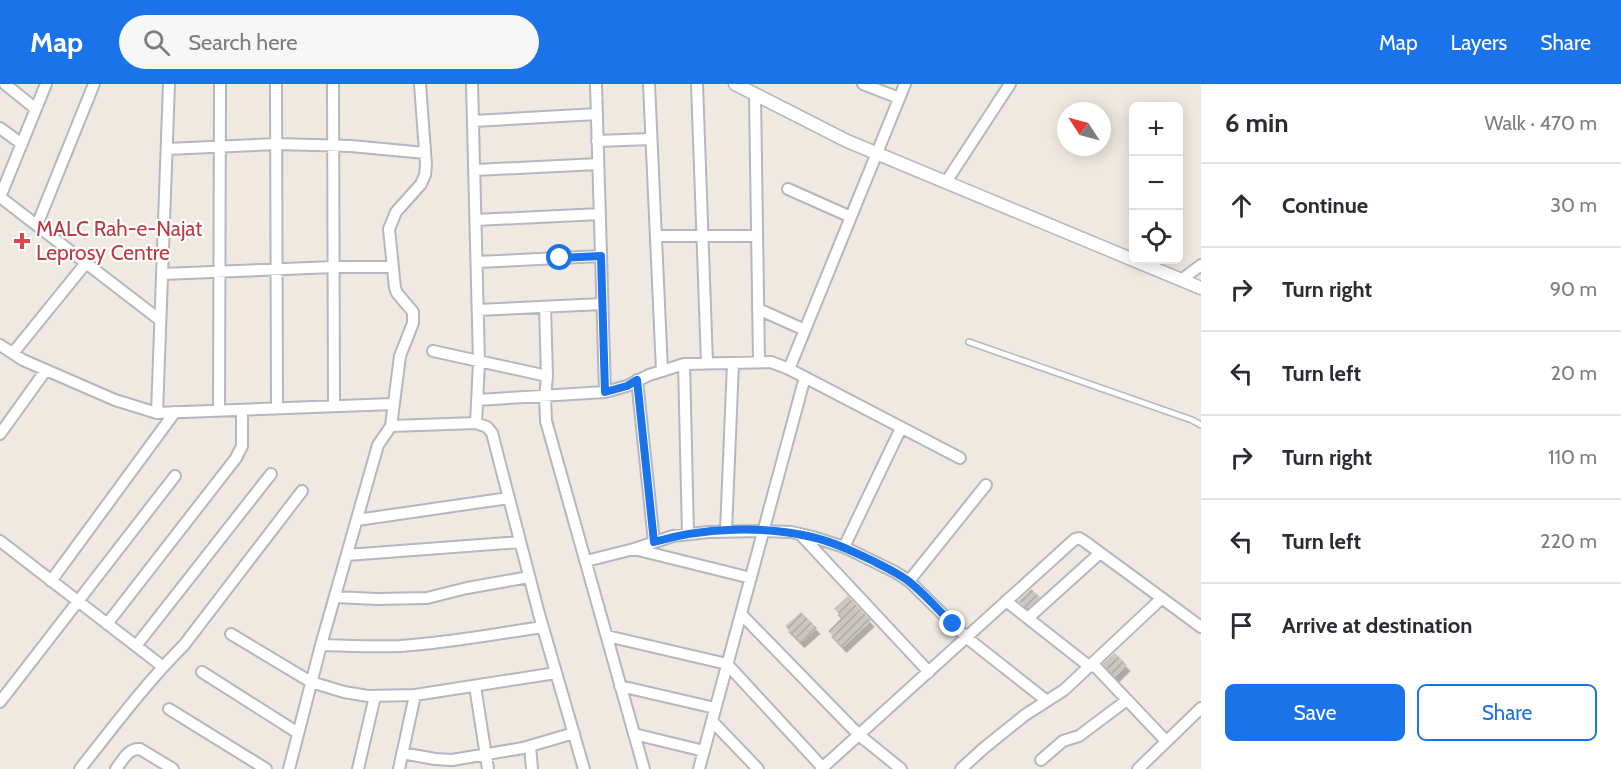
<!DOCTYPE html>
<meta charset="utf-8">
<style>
:root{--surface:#fff;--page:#f7f7f7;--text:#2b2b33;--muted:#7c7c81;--line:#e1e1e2;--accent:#1a73e8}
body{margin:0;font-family:Cabin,sans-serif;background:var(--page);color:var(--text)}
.controls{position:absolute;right:18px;top:18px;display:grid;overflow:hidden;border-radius:9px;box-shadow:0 3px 15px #0003}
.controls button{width:54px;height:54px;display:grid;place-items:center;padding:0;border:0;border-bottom:2px solid var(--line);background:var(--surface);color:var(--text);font:30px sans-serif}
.compass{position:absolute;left:1057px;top:18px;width:54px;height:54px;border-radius:50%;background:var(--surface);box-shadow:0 3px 15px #0003;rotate:306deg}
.stop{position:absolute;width:18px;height:18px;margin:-14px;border:4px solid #1a73e8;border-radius:50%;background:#fff}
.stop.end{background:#1a73e8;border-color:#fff;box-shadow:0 2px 6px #0008}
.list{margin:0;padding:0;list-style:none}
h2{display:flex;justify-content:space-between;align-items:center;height:78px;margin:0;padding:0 24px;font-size:26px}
h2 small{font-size:20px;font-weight:400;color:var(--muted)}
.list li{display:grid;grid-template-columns:39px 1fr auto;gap:18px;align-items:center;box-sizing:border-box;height:84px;padding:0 24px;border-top:2px solid var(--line)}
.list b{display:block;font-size:22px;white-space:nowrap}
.list em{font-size:20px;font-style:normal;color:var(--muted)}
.actions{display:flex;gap:12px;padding:18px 24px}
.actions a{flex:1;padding:14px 0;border:2px solid var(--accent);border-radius:9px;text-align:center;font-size:21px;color:var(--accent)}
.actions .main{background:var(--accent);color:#fff}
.icon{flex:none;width:33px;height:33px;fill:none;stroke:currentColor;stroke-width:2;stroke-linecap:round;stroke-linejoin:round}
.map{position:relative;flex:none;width:1201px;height:685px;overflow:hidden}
header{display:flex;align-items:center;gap:36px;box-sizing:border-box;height:84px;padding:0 30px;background:var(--accent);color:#fff}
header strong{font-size:28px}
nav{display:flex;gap:33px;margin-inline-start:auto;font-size:21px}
.search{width:420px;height:54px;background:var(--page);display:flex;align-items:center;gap:15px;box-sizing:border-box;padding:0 21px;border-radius:33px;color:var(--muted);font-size:22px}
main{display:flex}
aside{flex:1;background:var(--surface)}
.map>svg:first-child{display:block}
.building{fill:url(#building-hatch);filter:url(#shadow)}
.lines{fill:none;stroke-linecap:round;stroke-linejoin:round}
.service-casing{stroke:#b4b7c1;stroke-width:8}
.minor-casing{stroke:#b4b7c1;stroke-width:14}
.tertiary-casing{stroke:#b4b7c1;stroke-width:15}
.service{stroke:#fff;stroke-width:5}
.minor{stroke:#fff;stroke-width:10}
.tertiary{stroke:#fff;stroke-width:12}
.route{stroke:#1a73e8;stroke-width:8}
.health-dot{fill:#e0444e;stroke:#fff;stroke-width:2}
.labels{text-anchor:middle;stroke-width:4.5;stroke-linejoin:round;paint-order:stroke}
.health-label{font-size:21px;fill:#be3a42;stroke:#fff;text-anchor:start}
</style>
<header>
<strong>Map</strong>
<div class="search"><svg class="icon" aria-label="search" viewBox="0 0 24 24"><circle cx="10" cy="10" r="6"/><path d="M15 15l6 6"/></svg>Search here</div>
<nav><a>Map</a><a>Layers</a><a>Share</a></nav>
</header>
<main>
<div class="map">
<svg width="1201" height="685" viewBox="0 0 1201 685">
<defs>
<pattern id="building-hatch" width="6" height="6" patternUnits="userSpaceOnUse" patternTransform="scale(1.5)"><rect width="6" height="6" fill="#cbc7bf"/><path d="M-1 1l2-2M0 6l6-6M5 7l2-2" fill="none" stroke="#afaba4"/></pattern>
<filter id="shadow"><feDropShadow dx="3.5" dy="6" stdDeviation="0" flood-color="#0004"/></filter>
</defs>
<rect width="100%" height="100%" fill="#efe9e1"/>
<!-- building -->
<path class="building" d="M1031 505 1040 513 1028 524 1018 517Z
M848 512 871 537 843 563 828 547 842 533 834 525Z
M801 528 817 544 801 558 785 542Z
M1115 569 1127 581 1115 593 1103 580Z"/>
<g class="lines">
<!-- service casing -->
<g class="service-casing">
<path id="service" d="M969 258 1192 336 1201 341"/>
</g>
<!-- minor casing -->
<g class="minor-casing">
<path id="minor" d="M5 0 36 25
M276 0 277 324
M333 0 334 322
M472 0 479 278 476 339
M596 0 605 308
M649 0 662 287 684 280 771 278 789 285 960 374
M697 0 707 279
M863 0 899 14
M755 10 759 278
M473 37 597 30
M0 44 22 60
M597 57 651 55
M167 65 276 60 351 62 425 69
M475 86 598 80
M946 98 1010 0
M788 105 851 133
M0 113 160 236
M0 113 46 0
M476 136 600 130
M37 141 94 0
M656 152H757
M477 178 601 172
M162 190 334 183H392
M1181 196 1201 181
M545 223 547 292 545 313 546 337 644 685
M758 225 805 246
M478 226 602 220
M0 261 23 276 115 316 157 329 393 320
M433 267 547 292
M13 269 86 179
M684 280 688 450
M789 285 905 0
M637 296 654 458
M477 316 605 308 627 302 649 291 662 287
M219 327 220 0
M157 329 169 0
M391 342 476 339 487 343 492 349 539 530 584 685
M0 350 46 286
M357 436 509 414
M726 447 733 279
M801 451 929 588
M0 457 162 582
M844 463 901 344
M634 465 751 494
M347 471 520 458
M586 477 634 465 673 452 708 448 763 447 791 448 813 453 844 463 895 488 909 497 967 554 1047 617
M51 497 175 328
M909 497 986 401
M335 513 377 515 427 514 467 504 529 493
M1006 517 1090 583
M741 530 859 651 901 685
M1028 534 1100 469
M107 540 236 374 242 362V326
M231 550 311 598 344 608 368 612 415 611 556 589
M607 552 727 580 824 685
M321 561C347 562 374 563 400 562 448 559 495 550 542 543
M136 562 271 390
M1093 580 1166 657
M202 588 298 649
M475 602 488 685
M620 602 715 624
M0 618 175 392
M169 625 266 685
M712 637 758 685
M634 650 704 667
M530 662 532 685
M402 669 435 675 452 676 523 664 574 649
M1041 676 1063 657 1079 652 1127 616
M80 685C114 642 146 599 184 561L302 407
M116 685C123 676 128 664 140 665L173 685
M289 685 321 561 378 361 391 342 400 272 413 239V228L397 209 395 204 389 145 396 128 421 100 425 91 426 81 420 0
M358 685 375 612
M399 685 415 611
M699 685 805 293
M821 685 1075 455 1079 454 1084 457 1201 543
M961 685 984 664 1025 631 1064 606 1162 514
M1138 685 1201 624"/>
</g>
<!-- tertiary casing -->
<g class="tertiary-casing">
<path id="tertiary" d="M735 0 847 57 1201 204"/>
</g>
<!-- service -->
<use href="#service" class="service"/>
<!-- minor -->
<use href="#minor" class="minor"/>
<!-- tertiary -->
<use href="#tertiary" class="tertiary"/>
</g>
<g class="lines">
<!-- route -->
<path class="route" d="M560 174 601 172 605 308 627 302 637 296 654 458C701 444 764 441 812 453 833 458 852 467 871 476 883 482 896 488 907 496 923 508 938 526 953 540"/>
</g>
<!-- markers -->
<path class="health-dot" d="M19 148h6v6h6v6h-6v6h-6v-6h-6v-6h6z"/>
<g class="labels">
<!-- health labels -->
<g class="health-label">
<text x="36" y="152">MALC Rah-e-Najat<tspan x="36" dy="24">Leprosy Centre</tspan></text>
</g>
</g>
</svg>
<div class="controls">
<button>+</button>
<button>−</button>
<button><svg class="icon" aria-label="locate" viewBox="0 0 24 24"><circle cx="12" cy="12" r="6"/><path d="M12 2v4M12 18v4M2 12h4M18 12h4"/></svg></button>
</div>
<svg class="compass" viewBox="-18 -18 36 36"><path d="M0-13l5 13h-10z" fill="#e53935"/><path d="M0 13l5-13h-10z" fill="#7c7c81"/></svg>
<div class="stop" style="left:560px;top:174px"></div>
<div class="stop end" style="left:953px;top:540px"></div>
</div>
<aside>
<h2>6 min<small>Walk · 470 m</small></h2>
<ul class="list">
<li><svg class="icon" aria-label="ahead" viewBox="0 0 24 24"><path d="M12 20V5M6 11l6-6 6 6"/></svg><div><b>Continue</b></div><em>30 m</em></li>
<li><svg class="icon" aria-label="right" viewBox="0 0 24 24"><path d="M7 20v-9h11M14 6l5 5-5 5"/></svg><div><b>Turn right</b></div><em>90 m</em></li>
<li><svg class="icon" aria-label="left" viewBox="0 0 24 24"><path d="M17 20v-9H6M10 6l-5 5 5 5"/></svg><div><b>Turn left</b></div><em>20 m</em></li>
<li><svg class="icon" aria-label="right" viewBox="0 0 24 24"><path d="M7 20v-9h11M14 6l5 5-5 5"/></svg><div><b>Turn right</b></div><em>110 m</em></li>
<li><svg class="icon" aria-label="left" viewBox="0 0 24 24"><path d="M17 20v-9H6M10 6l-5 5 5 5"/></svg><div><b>Turn left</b></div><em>220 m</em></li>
<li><svg class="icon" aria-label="arrive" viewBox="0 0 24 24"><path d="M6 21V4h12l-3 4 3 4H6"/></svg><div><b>Arrive at destination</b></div></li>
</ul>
<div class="actions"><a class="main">Save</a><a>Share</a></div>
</aside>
</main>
